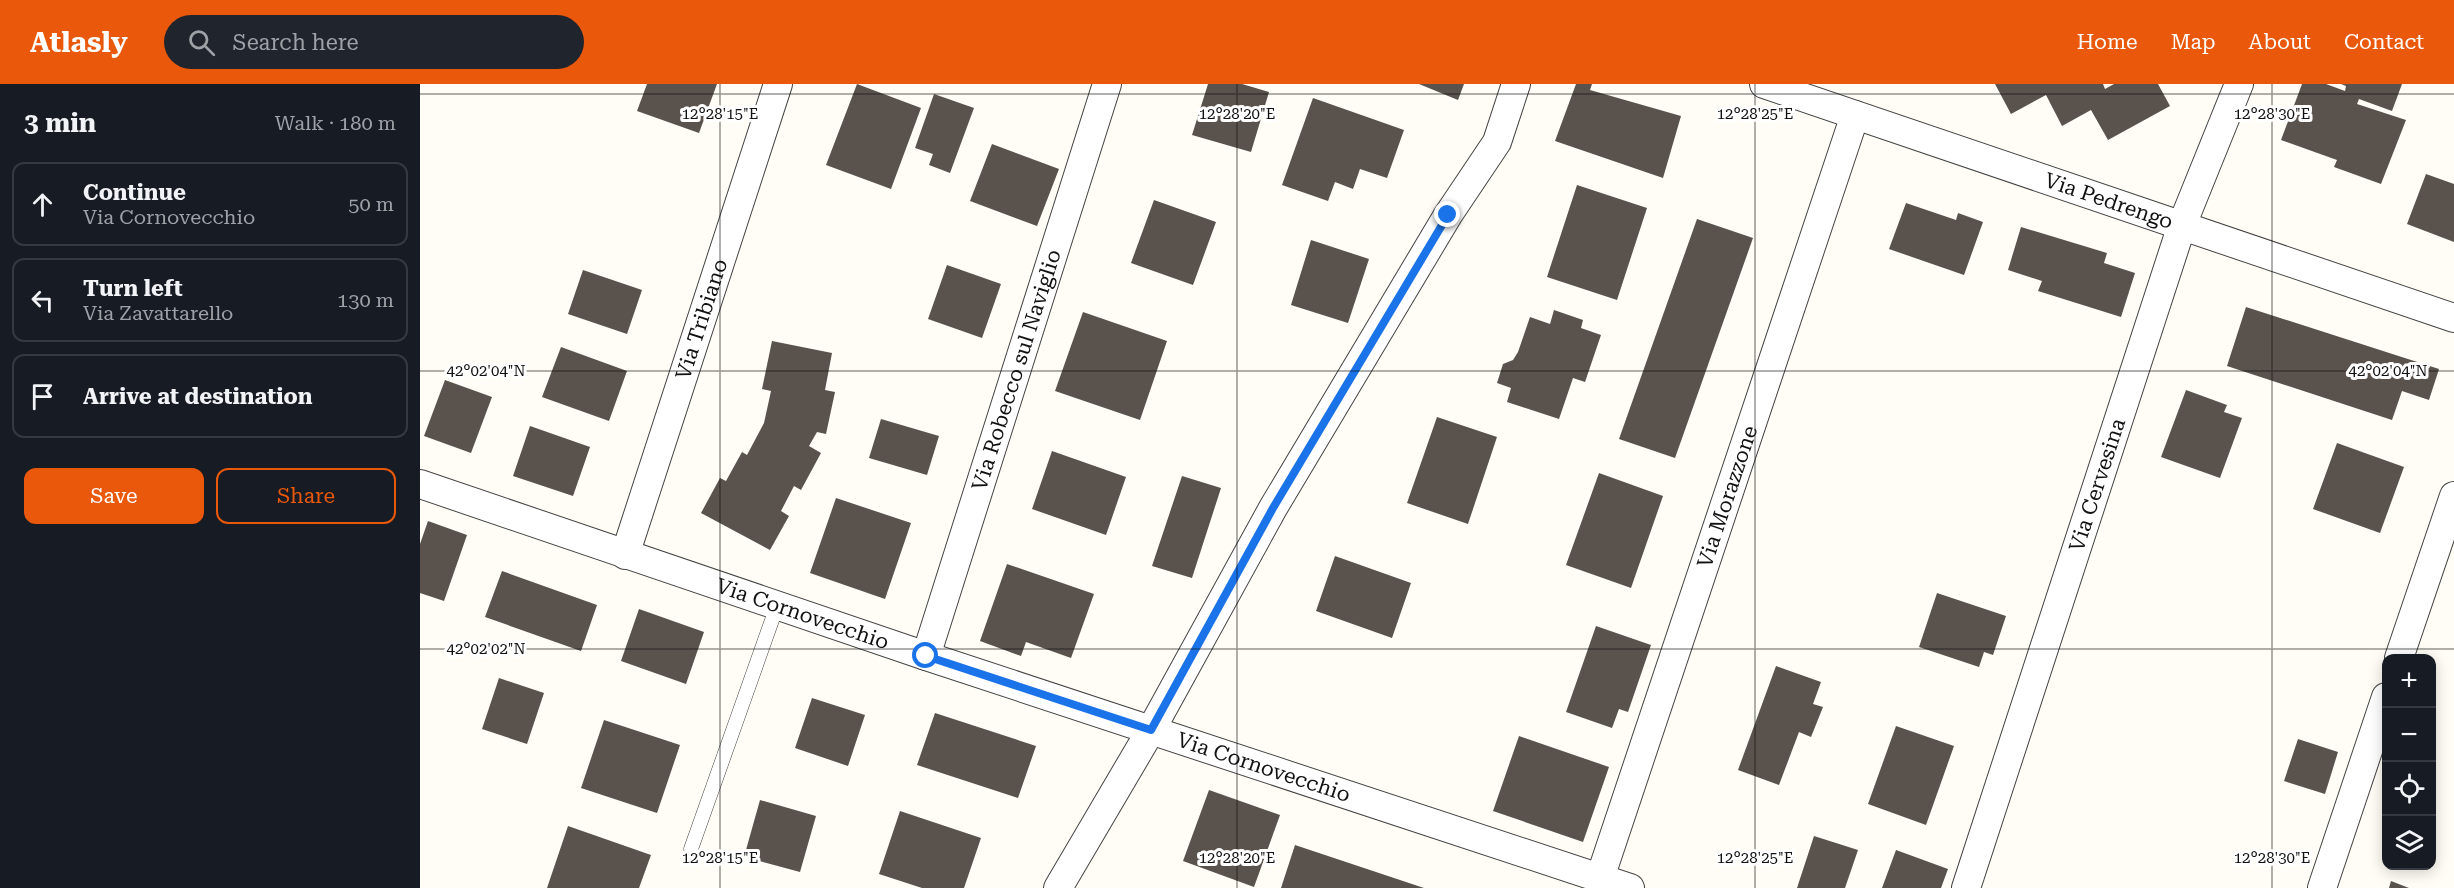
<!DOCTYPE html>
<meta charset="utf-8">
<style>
:root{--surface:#171b24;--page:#20242c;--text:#f1f3f6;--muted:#9ea1a6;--line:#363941;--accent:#ea580c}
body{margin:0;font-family:"Roboto Serif",serif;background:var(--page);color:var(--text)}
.controls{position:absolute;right:18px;bottom:18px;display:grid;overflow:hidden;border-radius:12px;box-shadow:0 3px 15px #0003}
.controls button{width:54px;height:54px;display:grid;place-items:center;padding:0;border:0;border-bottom:2px solid var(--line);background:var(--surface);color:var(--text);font:30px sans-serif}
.stop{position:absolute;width:18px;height:18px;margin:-14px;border:4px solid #1a73e8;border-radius:50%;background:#fff}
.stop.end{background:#1a73e8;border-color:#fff;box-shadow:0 2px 6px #0008}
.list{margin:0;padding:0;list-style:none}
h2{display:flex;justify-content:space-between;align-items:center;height:78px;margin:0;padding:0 24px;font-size:26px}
h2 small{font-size:20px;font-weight:400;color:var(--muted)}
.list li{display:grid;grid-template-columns:39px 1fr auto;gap:18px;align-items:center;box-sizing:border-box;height:84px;margin:0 12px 12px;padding:0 12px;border:2px solid var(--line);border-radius:12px}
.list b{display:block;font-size:22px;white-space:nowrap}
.list p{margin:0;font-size:20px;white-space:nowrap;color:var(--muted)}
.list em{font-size:20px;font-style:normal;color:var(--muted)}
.actions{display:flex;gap:12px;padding:18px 24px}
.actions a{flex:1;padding:14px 0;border:2px solid var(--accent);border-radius:12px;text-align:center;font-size:21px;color:var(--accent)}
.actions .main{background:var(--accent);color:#fff}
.icon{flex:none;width:33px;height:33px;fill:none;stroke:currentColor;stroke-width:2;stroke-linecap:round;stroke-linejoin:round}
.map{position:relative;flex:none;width:2034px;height:804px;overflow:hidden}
header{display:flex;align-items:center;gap:36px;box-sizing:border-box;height:84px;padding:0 30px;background:var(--accent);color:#fff}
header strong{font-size:28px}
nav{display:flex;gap:33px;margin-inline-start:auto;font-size:21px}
.search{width:420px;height:54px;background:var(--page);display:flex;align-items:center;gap:15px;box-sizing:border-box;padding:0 21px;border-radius:33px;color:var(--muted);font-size:22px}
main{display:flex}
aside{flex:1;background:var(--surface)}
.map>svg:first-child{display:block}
.building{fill:#5a524d}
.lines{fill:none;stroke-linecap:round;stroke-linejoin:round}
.lane-casing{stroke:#444;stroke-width:15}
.street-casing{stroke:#444;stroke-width:30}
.lane{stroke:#fff;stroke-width:14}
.street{stroke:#fff;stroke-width:28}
.route{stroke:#1a73e8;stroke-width:8}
.ticks{fill:none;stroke:#111;stroke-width:1.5;stroke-opacity:0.45}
.labels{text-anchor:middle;stroke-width:6;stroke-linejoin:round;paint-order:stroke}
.street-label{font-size:21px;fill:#111;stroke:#fff}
.ticks-label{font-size:15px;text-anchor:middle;fill:#111;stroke:#fff;stroke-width:6;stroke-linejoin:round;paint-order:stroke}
</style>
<header>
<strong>Atlasly</strong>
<div class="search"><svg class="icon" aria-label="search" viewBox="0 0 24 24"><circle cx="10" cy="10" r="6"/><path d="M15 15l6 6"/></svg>Search here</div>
<nav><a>Home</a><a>Map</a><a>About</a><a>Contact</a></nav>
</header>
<main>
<aside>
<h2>3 min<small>Walk · 180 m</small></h2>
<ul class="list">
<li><svg class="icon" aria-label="ahead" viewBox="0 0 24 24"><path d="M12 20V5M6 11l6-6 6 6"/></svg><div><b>Continue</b><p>Via Cornovecchio</p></div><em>50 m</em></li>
<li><svg class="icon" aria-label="left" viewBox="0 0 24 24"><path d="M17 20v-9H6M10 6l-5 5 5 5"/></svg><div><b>Turn left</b><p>Via Zavattarello</p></div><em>130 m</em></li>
<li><svg class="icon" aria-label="arrive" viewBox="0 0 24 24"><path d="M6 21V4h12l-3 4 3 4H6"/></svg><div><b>Arrive at destination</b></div></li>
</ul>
<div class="actions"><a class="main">Save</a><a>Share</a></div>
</aside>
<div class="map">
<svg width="2034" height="804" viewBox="0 0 2034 804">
<rect width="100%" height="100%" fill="#fffdf5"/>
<!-- building -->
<path class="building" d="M227 0H297L279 49 217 27Z
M437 0 501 24 471 105 406 81Z
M788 0H822L849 8 831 68 772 51Z
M999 0H1044L1038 16Z
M1156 0H1172L1170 6 1261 32 1243 94 1135 57Z
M1575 0H1683L1685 5 1694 0H1738L1750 22 1688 56 1671 26 1642 42 1626 11 1591 30Z
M1882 0H1906L1925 7 1926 2 1921 0H1982L1972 27 1939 15 1937 20 1986 36 1961 100 1914 83 1917 76 1861 56Z
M514 10 554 24 530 89 509 81 513 70 495 64Z
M893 14 984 46 967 94 940 85 933 105 915 98 908 117 862 101Z
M572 60 639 85 617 142 550 117Z
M2006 90 2034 100V158L1987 140Z
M1157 101 1227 124 1197 216 1127 193Z
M734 116 796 138 773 201 711 179Z
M1486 119 1536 136 1538 129 1563 138 1544 191 1469 165Z
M1277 135 1333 154 1255 374 1199 355Z
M1601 143 1687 169 1684 179 1715 189 1701 233 1618 207 1622 197 1588 186Z
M891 156 949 175 928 239 871 221Z
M527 181 581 200 562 254 508 235Z
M163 186 222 206 207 250 148 230Z
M1826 223 2019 285 2009 316 1982 307 1972 336 1807 282Z
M1134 226 1163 236 1161 244 1181 251 1165 298 1153 294 1139 335 1087 318 1091 304 1077 299 1083 280 1093 276 1098 268 1110 233 1130 240Z
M663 228 747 257 720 336 635 307Z
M352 257 412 269 405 306 415 308 406 350 397 348 389 362 401 369 381 406 374 402 361 427 369 432 350 466 281 429 300 394 306 397 322 368 327 371 344 339 351 307 342 305Z
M141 263 207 287 189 337 122 313Z
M25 296 72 313 51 369 4 352Z
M1766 306 1807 321 1804 328 1822 334 1800 394 1741 373Z
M1017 333 1077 353 1048 440 987 419Z
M461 335 519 352 507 391 449 374Z
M110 342 170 363 153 412 93 392Z
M1917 359 1984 383 1960 449 1893 425Z
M632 367 706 393 686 451 612 425Z
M1179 389 1243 412 1211 504 1146 481Z
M762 392 801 404 772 494 732 482Z
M416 414 491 439 465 515 390 489Z
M8 437 47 451 24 517 0 509V460Z
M915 472 991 499 972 554 896 527Z
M587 480 674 510 651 574 606 558 601 572 560 557Z
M82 487 177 521 161 567 65 533Z
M1517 509 1586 532 1573 571 1564 568 1559 583 1499 563Z
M219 525 284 548 266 600 201 577Z
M1176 542 1231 561 1208 628 1199 625 1192 644 1146 628Z
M1356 582 1401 598 1393 620 1403 623 1391 653 1379 648 1359 701 1318 686Z
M79 594 124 609 107 660 62 645Z
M392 614 445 631 428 682 375 664Z
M515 629 616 662 598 714 497 681Z
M184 636 260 661 237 729 161 704Z
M1476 642 1534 662 1506 741 1448 720Z
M1099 652 1189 683 1163 758 1073 727Z
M1878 655 1918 668 1905 710 1864 697Z
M789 706 860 731 834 803 763 777Z
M340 716 396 732 380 788 324 773Z
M480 727 561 754 544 804H502L459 790Z
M148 742 231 771 219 804H127Z
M1394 752 1438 766 1425 804H1377Z
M875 761 1004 804H861Z
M1476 766 1528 785 1521 804H1462Z
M1971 797 1989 804H1969Z"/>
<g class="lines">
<!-- lane casing -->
<g class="lane-casing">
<path id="lane" d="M271 765 357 522"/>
</g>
<!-- street casing -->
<g class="street-casing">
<g id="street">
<path id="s1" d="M1344 0 2034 234"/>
<path id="s2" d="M0 400 506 572 1210 804"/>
<path id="s3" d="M205 471 358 0"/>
<path id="s4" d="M506 572 687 0"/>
<path d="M1979 574 2034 412"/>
<path id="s5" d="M1180 794 1435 31"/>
<path d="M638 804 731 646 853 424 1028 131 1077 58 1096 0"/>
<path id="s6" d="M1546 804 1762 141 1819 0"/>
<path d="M1902 804 1966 613"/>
</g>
</g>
<!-- lane -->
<use href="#lane" class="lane"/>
<!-- street -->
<use href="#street" class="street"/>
</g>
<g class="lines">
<!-- route -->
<path class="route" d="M506 572 731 646 853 424 1028 131"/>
</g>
<!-- ticks -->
<path class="ticks" d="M300 0V804M817 0V804M1335 0V804M1852 0V804M0 10H2034M0 287H2034M0 565H2034"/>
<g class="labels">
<!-- street labels -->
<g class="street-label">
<text dy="7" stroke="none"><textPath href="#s1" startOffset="364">Via Pedrengo</textPath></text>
<text dy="7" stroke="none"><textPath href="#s3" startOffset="248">Via Tribiano</textPath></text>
<text dy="7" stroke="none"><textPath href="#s4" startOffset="300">Via Robecco sul Naviglio</textPath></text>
<text dy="7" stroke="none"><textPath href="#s6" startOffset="424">Via Cervesina</textPath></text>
<text dy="7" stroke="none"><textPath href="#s5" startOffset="402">Via Morazzone</textPath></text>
<text dy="7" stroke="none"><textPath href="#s2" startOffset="404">Via Cornovecchio</textPath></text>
<text dy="7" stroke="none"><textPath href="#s2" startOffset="890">Via Cornovecchio</textPath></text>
</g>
</g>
<g class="ticks-label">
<text x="300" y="35">12°28'15"E</text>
<text x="817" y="35">12°28'20"E</text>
<text x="1335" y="35">12°28'25"E</text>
<text x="1852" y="35">12°28'30"E</text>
<text x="66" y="292">42°02'04"N</text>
<text x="1968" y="292">42°02'04"N</text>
<text x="66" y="570">42°02'02"N</text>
<text x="300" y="779">12°28'15"E</text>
<text x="817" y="779">12°28'20"E</text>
<text x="1335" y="779">12°28'25"E</text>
<text x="1852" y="779">12°28'30"E</text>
</g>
</svg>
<div class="controls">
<button>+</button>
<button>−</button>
<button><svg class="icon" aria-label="locate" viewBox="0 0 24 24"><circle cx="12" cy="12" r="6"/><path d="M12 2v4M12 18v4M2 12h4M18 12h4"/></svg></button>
<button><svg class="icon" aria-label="layers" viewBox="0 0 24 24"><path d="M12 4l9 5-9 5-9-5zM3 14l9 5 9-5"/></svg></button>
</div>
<div class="stop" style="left:506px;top:572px"></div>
<div class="stop end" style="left:1028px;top:131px"></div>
</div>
</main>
